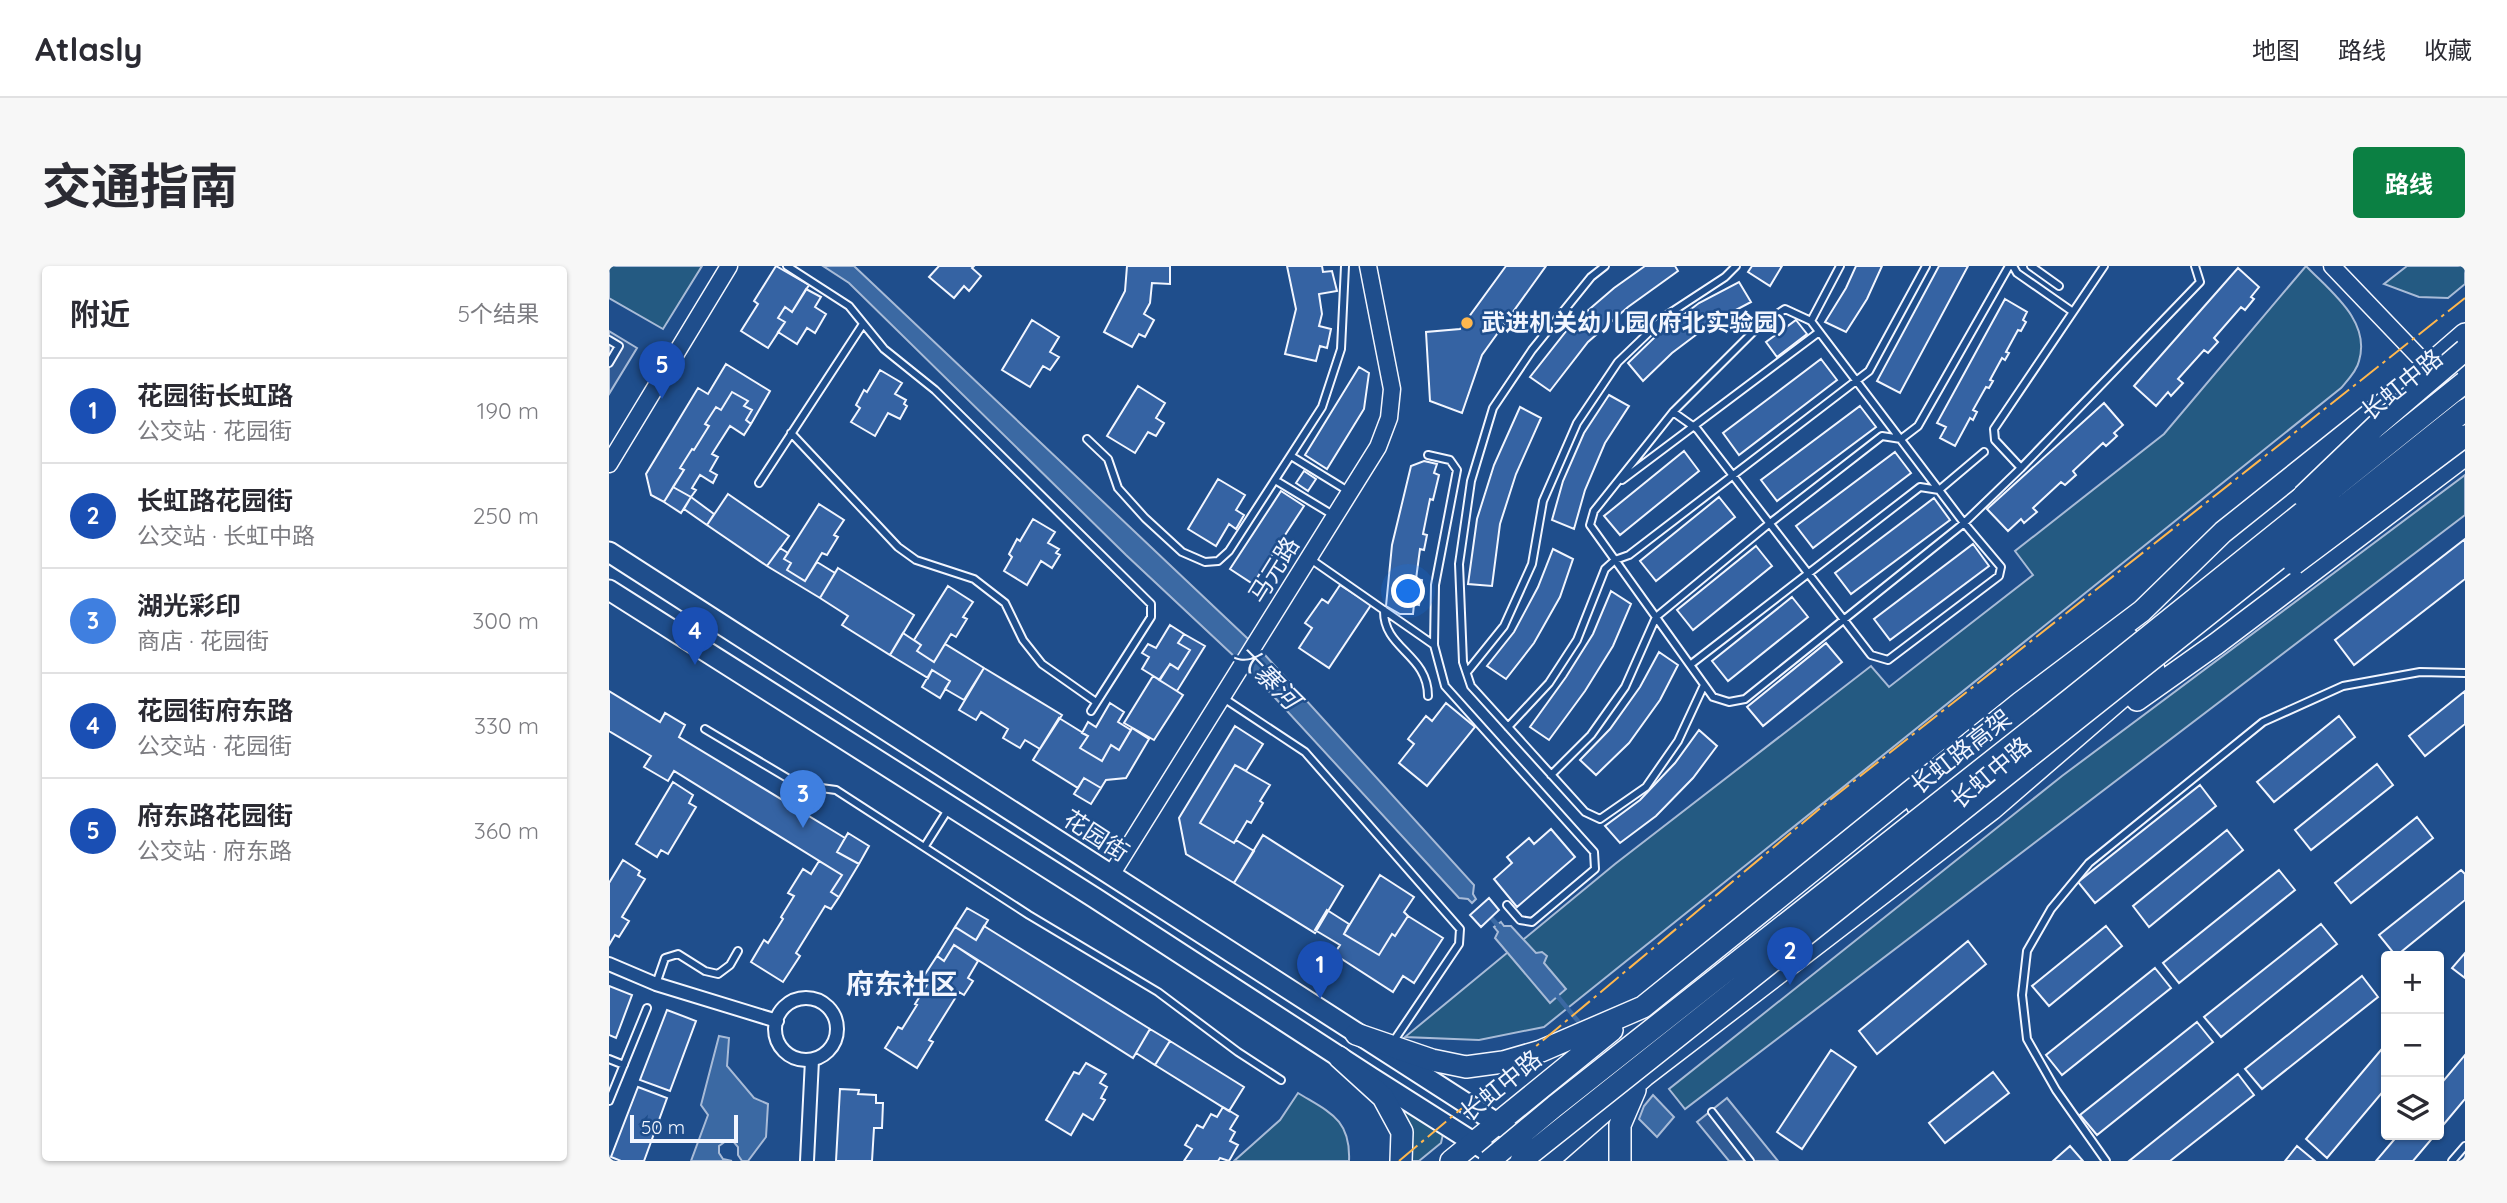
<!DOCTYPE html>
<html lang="zh">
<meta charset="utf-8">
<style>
:root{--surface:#fff;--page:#f7f7f7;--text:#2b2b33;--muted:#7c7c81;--line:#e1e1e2;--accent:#0b8043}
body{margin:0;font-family:Quicksand,"Noto Sans SC",sans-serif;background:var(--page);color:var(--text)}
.controls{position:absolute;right:21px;bottom:21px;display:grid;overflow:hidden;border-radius:7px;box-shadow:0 2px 5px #0004}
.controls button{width:63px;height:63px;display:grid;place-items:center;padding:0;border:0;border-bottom:2px solid var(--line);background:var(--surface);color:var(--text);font:35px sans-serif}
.scale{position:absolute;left:21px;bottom:18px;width:108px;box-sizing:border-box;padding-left:7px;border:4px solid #f2f6ff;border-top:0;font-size:19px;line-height:24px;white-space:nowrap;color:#f2f6ff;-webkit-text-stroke:5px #1f4e8c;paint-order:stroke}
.you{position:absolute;left:800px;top:326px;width:24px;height:24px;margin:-18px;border:5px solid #fff;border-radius:50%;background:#1a73e8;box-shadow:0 0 0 10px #1a73e833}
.badge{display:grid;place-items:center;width:46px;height:46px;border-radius:50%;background:var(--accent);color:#fff;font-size:23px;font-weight:700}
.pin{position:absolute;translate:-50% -58px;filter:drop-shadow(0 2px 4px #0008)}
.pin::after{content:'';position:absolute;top:37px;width:24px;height:21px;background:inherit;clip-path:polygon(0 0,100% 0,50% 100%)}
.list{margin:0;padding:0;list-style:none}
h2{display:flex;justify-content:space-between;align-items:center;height:91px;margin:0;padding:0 28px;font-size:30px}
h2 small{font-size:23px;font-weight:400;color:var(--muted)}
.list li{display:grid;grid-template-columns:46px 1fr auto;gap:21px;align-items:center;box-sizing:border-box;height:105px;padding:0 28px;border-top:2px solid var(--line)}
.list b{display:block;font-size:26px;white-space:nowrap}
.list p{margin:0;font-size:23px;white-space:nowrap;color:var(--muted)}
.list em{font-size:23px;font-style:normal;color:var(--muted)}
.icon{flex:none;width:38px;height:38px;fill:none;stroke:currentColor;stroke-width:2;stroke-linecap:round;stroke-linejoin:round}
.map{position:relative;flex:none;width:1856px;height:895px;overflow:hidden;border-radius:7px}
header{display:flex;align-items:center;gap:42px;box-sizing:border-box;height:98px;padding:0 35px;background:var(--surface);border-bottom:2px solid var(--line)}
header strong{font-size:33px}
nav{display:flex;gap:38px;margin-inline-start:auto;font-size:24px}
.intro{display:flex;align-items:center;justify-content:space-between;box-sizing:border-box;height:168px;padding:0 42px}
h1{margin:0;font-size:49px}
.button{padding:18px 32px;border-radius:7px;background:var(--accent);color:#fff;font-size:24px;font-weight:700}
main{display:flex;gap:42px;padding:0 42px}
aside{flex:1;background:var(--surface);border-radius:7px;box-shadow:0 2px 5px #0004}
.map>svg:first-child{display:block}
.green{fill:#245a82;stroke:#a8bbd7;stroke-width:2}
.parking{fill:#305b95;stroke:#a8bbd7;stroke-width:2}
.water{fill:#3b69a3;stroke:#a8bbd7;stroke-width:2}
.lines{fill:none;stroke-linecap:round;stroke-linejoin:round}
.stream{stroke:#3b69a3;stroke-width:4.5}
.building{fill:#3563a3;stroke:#f2f6ff;stroke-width:2}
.service-casing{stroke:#f2f6ff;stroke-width:10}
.minor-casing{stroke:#f2f6ff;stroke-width:16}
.tertiary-casing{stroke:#f2f6ff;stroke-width:19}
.secondary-casing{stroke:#f2f6ff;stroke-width:23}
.primary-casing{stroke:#f2f6ff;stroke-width:24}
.service{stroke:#1f4e8c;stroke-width:6}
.minor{stroke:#1f4e8c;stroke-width:12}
.tertiary{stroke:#1f4e8c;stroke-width:16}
.secondary{stroke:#1f4e8c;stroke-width:19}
.primary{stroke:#1f4e8c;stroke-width:21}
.trunk-bridge-casing{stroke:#f2f6ff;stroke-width:24;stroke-linecap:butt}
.trunk-bridge{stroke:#1f4e8c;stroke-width:21}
.power{stroke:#ffb74d;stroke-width:2;stroke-dasharray:24 5 3.5 5;stroke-linecap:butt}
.poi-dot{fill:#ffb74d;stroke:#1f4e8c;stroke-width:2.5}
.labels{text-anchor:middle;stroke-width:5;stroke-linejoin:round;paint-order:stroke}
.poi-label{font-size:24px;font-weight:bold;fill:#f2f6ff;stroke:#1f4e8c;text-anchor:start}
.street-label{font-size:24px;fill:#f2f6ff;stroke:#1f4e8c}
.water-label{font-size:26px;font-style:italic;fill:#f2f6ff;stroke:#1f4e8c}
.quarter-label{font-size:28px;font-weight:bold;fill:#f2f6ff;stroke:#1f4e8c}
</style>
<header>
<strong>Atlasly</strong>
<nav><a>地图</a><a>路线</a><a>收藏</a></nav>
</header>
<div class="intro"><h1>交通指南</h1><a class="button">路线</a></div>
<main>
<aside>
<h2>附近<small>5个结果</small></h2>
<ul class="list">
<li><span class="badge" style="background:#1a4fb4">1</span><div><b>花园街长虹路</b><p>公交站 · 花园街</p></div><em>190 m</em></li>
<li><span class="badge" style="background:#1a4fb4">2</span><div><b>长虹路花园街</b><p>公交站 · 长虹中路</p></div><em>250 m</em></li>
<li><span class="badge" style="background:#3f7fe0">3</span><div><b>湖光彩印</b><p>商店 · 花园街</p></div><em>300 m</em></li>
<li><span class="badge" style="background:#1a4fb4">4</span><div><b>花园街府东路</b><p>公交站 · 花园街</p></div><em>330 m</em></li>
<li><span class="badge" style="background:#1a4fb4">5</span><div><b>府东路花园街</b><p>公交站 · 府东路</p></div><em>360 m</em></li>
</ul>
</aside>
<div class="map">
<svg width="1856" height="895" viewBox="0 0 1856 895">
<rect width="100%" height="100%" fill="#1f4e8c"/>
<!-- green -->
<path class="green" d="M0 0H93L54 63 0 32Z
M1697 0C1722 26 1762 55 1750 95 1748 105 1738 115 1732 122L935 761 870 774 796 771 1006 598 1262 400 1280 421 1424 309 1406 285 1555 168Z
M1798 0H1856V18L1839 32 1810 31 1775 18Z
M1856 209V249L1076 843 1060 823 1453 510Z
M689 827C720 846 742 853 740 895H625L671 854Z
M791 835 835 864 832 877 810 895H792Z"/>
<!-- parking -->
<path class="parking" d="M0 65 28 82 0 128Z
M1118 832 1169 895H1120L1088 856Z"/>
<!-- water -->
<path class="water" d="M214 0H245L656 389 865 619 864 628 867 633 863 637 859 633 850 632 643 407 517 289 240 17Z
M892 656 895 660H902L927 687 933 686 938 690 935 697 957 723 941 737 886 672 889 666 885 661Z
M110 770 120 772 118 800 145 832 159 838 157 871 139 895H133L129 889V881L124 875H117L110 880V887L114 893 123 895H82L99 849 92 839Z
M1044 829 1065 851 1048 871 1030 853 1035 840Z"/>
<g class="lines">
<!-- stream -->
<path class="stream" d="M879 648 892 663
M945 726 973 760"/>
</g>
<!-- building -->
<path class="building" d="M167 0 200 19 183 46 176 41 169 52 176 56 159 82 132 65 149 38 145 35Z
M330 0H365L363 2 372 10 360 25 355 20 345 32 320 11Z
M518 0H561V18L543 17 541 37 535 48 545 54 536 71 530 68 523 81 495 66 516 25Z
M678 0H713L714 6 723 5 728 25 710 28 713 48 710 60 722 63 718 82 711 80 707 95 676 88 687 43Z
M897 0H937L873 89 853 147 821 135 817 66 851 63Z
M1036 0H1066L1069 5 1019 41 979 76 941 125 921 111 962 59 1005 22Z
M1143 0H1173L1161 20 1139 6Z
M1247 0H1273L1258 33 1237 66 1216 56 1237 22Z
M1330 0H1359L1291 127 1268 115Z
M1629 2 1650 21 1642 31 1645 33 1636 44 1632 41 1605 72 1609 76 1599 87 1595 84 1569 113 1574 117 1562 130 1559 126 1547 140 1525 120Z
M1130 16 1142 36 1104 56 1063 87 1034 115 1019 97 1048 69 1090 37Z
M197 23 212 31 206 41 217 48 206 67 198 62 188 78 169 66 176 56 169 52 176 41 183 46Z
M1396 33 1418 46 1414 54 1417 56 1412 65 1409 64 1397 86 1400 87 1396 94 1393 92 1381 114 1384 115 1380 122 1377 121 1364 144 1368 146 1364 154 1361 152 1346 180 1331 172 1337 161 1328 157Z
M423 54 450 71 441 86 450 91 441 104 434 100 421 121 393 104Z
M1187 54 1198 68 1168 91 1157 76Z
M1212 93 1228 114 1130 189 1114 167Z
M117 98 161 125 142 158 137 154 143 144 135 140 139 135 123 126 112 144 107 141 96 158 100 160 85 184 83 183 71 202 75 204 55 236 42 229 37 208 89 122 99 128Z
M750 101 760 107 755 143 718 203 696 189Z
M271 104 293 117 286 128 297 134 295 138 298 140 291 153 279 147 266 170 242 156 251 142 247 139 255 124 258 126Z
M529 120 556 137 547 152 555 157 547 170 539 166 526 187 498 170Z
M123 126 139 135 135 140 143 144 137 154 142 158 135 169 121 160 103 188 109 191 101 205 108 209 104 217 91 209 83 222 87 224 82 231 64 221 75 204 71 202 83 183 85 184 100 160 96 158 107 141 112 144Z
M1000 129 1020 140 996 177 976 224 965 263 943 254 954 215 975 167Z
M1495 137 1514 159 1505 167 1508 170 1497 180 1494 177 1464 205 1467 209 1456 219 1452 216 1424 242 1428 246 1415 257 1412 253 1399 265 1378 243Z
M1251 140 1267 161 1168 235 1152 214Z
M911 141 932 152 907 208 891 258 883 320 859 318 868 253 885 199Z
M1075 185 1090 205 1011 269 995 250Z
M1286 186 1302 207 1204 282 1187 260Z
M815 195 828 198 825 207 830 209 824 234 821 233 814 268 818 269 815 284 811 283 807 313 813 314 810 339 805 338 804 348H791L777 340 783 279 802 200Z
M695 205 707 213 699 225 687 217Z
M609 213 636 229 627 244 635 249 627 263 620 258 607 280 579 263Z
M64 221 82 231 72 247 55 236Z
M672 225 695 240 644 318 621 303Z
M119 228 180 270 158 300 98 259Z
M82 231 105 248 98 259 75 243Z
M1110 231 1126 251 1047 315 1031 295Z
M1325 232 1341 254 1242 328 1226 307Z
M210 238 235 254 225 269 229 271 218 289 213 287 196 315 178 304 182 297 175 293Z
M424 253 446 266 439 277 450 283 447 287 451 289 443 302 432 295 418 319 395 305 403 291 400 288 408 273 411 275Z
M1856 273V313L1745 399 1726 374Z
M1364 278 1380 300 1281 374 1265 353Z
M1147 280 1163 300 1084 364 1068 344Z
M171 282 179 287 175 293 182 297 178 304 196 315 208 296 226 307 211 332 158 300Z
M944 283 964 293 951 331 925 377 897 413 878 400 905 366 929 321Z
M229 302 305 349 281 389 233 359 239 350 211 332Z
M731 319 762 339 720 402 690 382 703 362 696 357 713 333 719 337Z
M339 320 364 336 354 351 358 353 347 371 342 368 325 396 308 385 312 379 305 374Z
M1002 325 1022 338 1004 380 976 425 940 474 921 461 957 411 984 368Z
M1183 331 1199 351 1119 415 1103 395Z
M561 359 575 368 569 377 581 384 569 403 561 398 551 414 533 403 540 391 533 387 539 378 547 382Z
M294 367 312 379 308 385 325 396 336 378 375 402 355 434 336 423 341 415 323 404 319 412 281 389Z
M575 368 596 380 568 425 550 414 561 398 569 403 581 384 569 377Z
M1217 377 1233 396 1154 460 1138 441Z
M1050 386 1069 399 1051 434 1020 477 987 509 971 494 1001 463 1031 421Z
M375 402 453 449 431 483 416 474 411 482 394 472 399 463 372 446 367 454 350 444Z
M323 404 341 415 331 432 313 421Z
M544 410 574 429 545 474 515 457Z
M0 425 51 456 56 447 76 459 70 471 236 572 228 586 250 598 230 631 222 626 233 609 65 505 59 515 35 501 42 490 0 465Z
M1856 425V458L1816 490 1800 470Z
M501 437 515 446 509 456 522 464 510 484 502 479 493 495 471 482 479 470 473 467 479 456 487 461Z
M837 437 866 461 818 520 790 497 805 478 799 473 817 450 823 455Z
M1730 450 1746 471 1665 536 1648 516Z
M450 452 479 470 471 482 493 495 502 479 510 484 523 462 540 473 517 512 497 514 492 522 475 512 469 522 424 494Z
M626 460 654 478 637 505 626 499 591 557 625 577 627 574 645 585 625 617 577 588 570 552Z
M1090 464 1108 480 1084 512 1047 550 1011 577 996 560 1031 534 1066 497Z
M1768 498 1784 519 1702 584 1686 564Z
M626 499 661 519 651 535 654 537 642 557 638 555 625 577 591 557Z
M475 512 492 522 482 538 465 528Z
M64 516 84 529 80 537 87 541 59 588 52 584 48 591 27 578Z
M1591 519 1607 540 1486 637 1469 616Z
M1808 551 1824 572 1742 637 1726 617Z
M942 563 966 591 908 641 885 613 903 597 898 591 920 572 925 578Z
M1618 564 1634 584 1540 661 1524 640Z
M239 567 260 580 250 598 228 586Z
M654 569 734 620 706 667 625 617Z
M14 594 31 605 29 609 36 613 13 651 20 655 10 671 6 669 0 679V617Z
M210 595 233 609 222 626 230 631 222 643 216 640 187 687 191 690 174 716 142 696 155 674 159 677 174 653 172 651 185 630 179 627 194 603 202 608Z
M1670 604 1686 624 1570 717 1554 697Z
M1852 604 1856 608V634L1787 690 1770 669Z
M771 609 805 631 795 646 799 650 786 670 783 668 770 689 735 668Z
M880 632 890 644 872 661 861 649Z
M358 642 379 654 367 674 346 661Z
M718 644 740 658 735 668 770 689 783 668 786 670 799 650 834 672 805 717 794 710 784 726 725 688 731 679 706 664Z
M1712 658 1728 678 1612 771 1595 751Z
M375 660 541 763 524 792 345 679 335 695 328 690 346 661 367 674Z
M1497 660 1513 680 1440 740 1423 720Z
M1359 675 1377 698 1268 788 1250 765Z
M345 679 369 695 359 712 364 715 355 729 350 726 320 774 324 776 308 802 276 782 289 761 293 763 308 739 306 738 319 717 313 713 328 690 335 695Z
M1856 687V712L1843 702Z
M1546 702 1562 722 1453 809 1437 789Z
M1753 710 1769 731 1653 823 1636 803Z
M0 720 23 729 7 772 0 769Z
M58 744 87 755 61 825 31 814Z
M1588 756 1604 776 1488 869 1471 849Z
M541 763 561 775 546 799 527 787Z
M561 775 635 821 620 845 546 799Z
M1777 778V822L1718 892 1697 873Z
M1222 784 1247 801 1193 883 1168 866Z
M1856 789V833L1830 864V820Z
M477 797 497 808 491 817 498 821 492 832 496 834 484 854 474 848 462 869 437 854 465 806 470 808Z
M1384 806 1400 827 1336 877 1320 857Z
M1629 808 1645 829 1561 895H1520Z
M29 821 58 832 35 895H12L2 891Z
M231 823 250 824 249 828 267 829V837H274L273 862H265L263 895H227Z
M614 841 629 850 621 863 626 866 621 875 629 879 620 895 611 892 609 895H575L583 883 576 879 588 859 594 862 602 848 608 851Z
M1789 869H1826L1804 895H1767Z
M1461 880 1474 895H1444Z
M1688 880 1706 895H1676Z"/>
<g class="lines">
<!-- service casing -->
<g class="service-casing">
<path id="service" d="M178 0 240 40 275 83 326 124 542 338V351L482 445
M996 0 982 11 923 84 884 142 862 215 850 298 854 396 862 420 976 546 991 553 1037 521 1069 475 1095 419
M1404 0 1408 7 1464 46
M1422 0 1450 20
M1202 55 1231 0
M0 74 10 80 0 97
M1064 146 1088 163 1262 389 1279 394 1390 310 1392 301 1355 257 1202 55 1176 43 1150 60 1064 146 985 245 981 259 1104 431 1120 436 1136 433 1349 262 1355 257 1412 202 1591 16 1586 0
M182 167 289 281 307 294 365 313 396 337 414 374 433 398 487 436
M478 173 499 193 509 222 536 252 573 286 596 296 609 295 620 285 713 141 732 83 736 0
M819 189 841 194 848 204 826 319 825 379 836 420 985 586 986 603 923 656 911 654 898 639
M682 190 739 225
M1412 202 1386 174 1385 163 1495 0
M666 214 724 249
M1013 214 1210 66
M150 217 254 58
M700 292 825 379
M775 344C774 383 819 388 819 430
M1081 399 1311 221 1330 224 1375 186
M858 406 895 360 923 298 934 235 968 157 1009 96 1058 49 1116 11 1127 0
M613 431 696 486 851 663 850 678 784 776
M899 461 940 417 968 374 996 303 1006 294 1020 289 1260 105 1317 0
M96 463 190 519 227 524 420 649 549 726 629 786 672 814
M942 509 982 469 1016 421 1047 351 1161 257 1273 170 1292 173 1309 160 1400 0
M316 580 340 542
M47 718 56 692 69 688 96 705 109 708 121 699 129 685
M0 793 15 799
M0 835 38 742
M1103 846 1141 895
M1497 895 1447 824 1418 773 1413 729 1418 685 1442 643 1480 597 1654 456 1734 420 1811 406 1856 407
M1843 895 1856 880"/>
</g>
<!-- minor casing -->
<g class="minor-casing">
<path id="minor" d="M0 698 47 718 168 755
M166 763a31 31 0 1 1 62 0a31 31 0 1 1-62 0Z
M198 895 203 794"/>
</g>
<!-- tertiary casing -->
<g class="tertiary-casing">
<path id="tertiary" d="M1723 0 1856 139
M0 198 120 0
M502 609 769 181 780 152 783 123 759 0"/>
</g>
<!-- secondary casing -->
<g class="secondary-casing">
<path id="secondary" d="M0 286 922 879
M0 324 486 632 763 812 894 895"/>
</g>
<!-- primary casing -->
<g class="primary-casing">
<path id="primary" d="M1771 171 1856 101
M1528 434 1607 378 1856 189
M1308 539 1520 373
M747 768 823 794 857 801 894 796 932 785 1034 741 1411 437 1533 345 1614 266 1788 127 1856 68
M730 791 774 831 793 866 792 895
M842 895 1003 764
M938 895 1035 810 1383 543 1545 403
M1011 895V859L1026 824"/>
</g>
<!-- service -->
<use href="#service" class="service"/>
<!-- minor -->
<use href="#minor" class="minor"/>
<!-- tertiary -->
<use href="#tertiary" class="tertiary"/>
<!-- secondary -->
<use href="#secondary" class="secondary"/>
<!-- primary -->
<use href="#primary" class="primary"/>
<!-- trunk-bridge casing -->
<g class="trunk-bridge-casing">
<path id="trunk-bridge" d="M1694 230 1767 160 1856 84
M1685 298 1856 170
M880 895 946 840 1463 432 1856 116
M912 895 1856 144"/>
</g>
<!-- trunk-bridge -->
<use href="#trunk-bridge" class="trunk-bridge"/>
<!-- power -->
<path class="power" d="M790 895 1221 534 1856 32"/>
</g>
<!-- markers -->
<circle class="poi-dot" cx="858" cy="57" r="7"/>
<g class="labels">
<!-- poi labels -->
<g class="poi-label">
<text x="872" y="65">武进机关幼儿园(府北实验园)</text>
</g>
<!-- street labels -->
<g class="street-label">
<text transform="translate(1793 119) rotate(-39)" y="8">长虹中路</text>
<text transform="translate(665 304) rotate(-58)" y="8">马元路</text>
<text transform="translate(1352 486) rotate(-38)" y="8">长虹路高架</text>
<text transform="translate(1382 507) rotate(-40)" y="8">长虹中路</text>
<text transform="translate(487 570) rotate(33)" y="8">花园街</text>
<text transform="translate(892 820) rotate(-39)" y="8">长虹中路</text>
</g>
<!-- water labels -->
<g class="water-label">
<text transform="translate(659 411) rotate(45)" y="9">大寨河</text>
</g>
<!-- quarter labels -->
<g class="quarter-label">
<text x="293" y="728">府东社区</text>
</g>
</g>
</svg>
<div class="controls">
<button>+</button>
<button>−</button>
<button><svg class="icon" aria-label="layers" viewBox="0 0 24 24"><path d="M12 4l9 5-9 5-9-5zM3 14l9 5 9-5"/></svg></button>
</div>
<div class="scale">50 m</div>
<div class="you"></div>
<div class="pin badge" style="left:711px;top:733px;background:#1a4fb4">1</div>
<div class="pin badge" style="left:1181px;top:719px;background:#1a4fb4">2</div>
<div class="pin badge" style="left:194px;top:562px;background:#3f7fe0">3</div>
<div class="pin badge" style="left:86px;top:399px;background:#1a4fb4">4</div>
<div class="pin badge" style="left:53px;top:133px;background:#1a4fb4">5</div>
</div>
</main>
